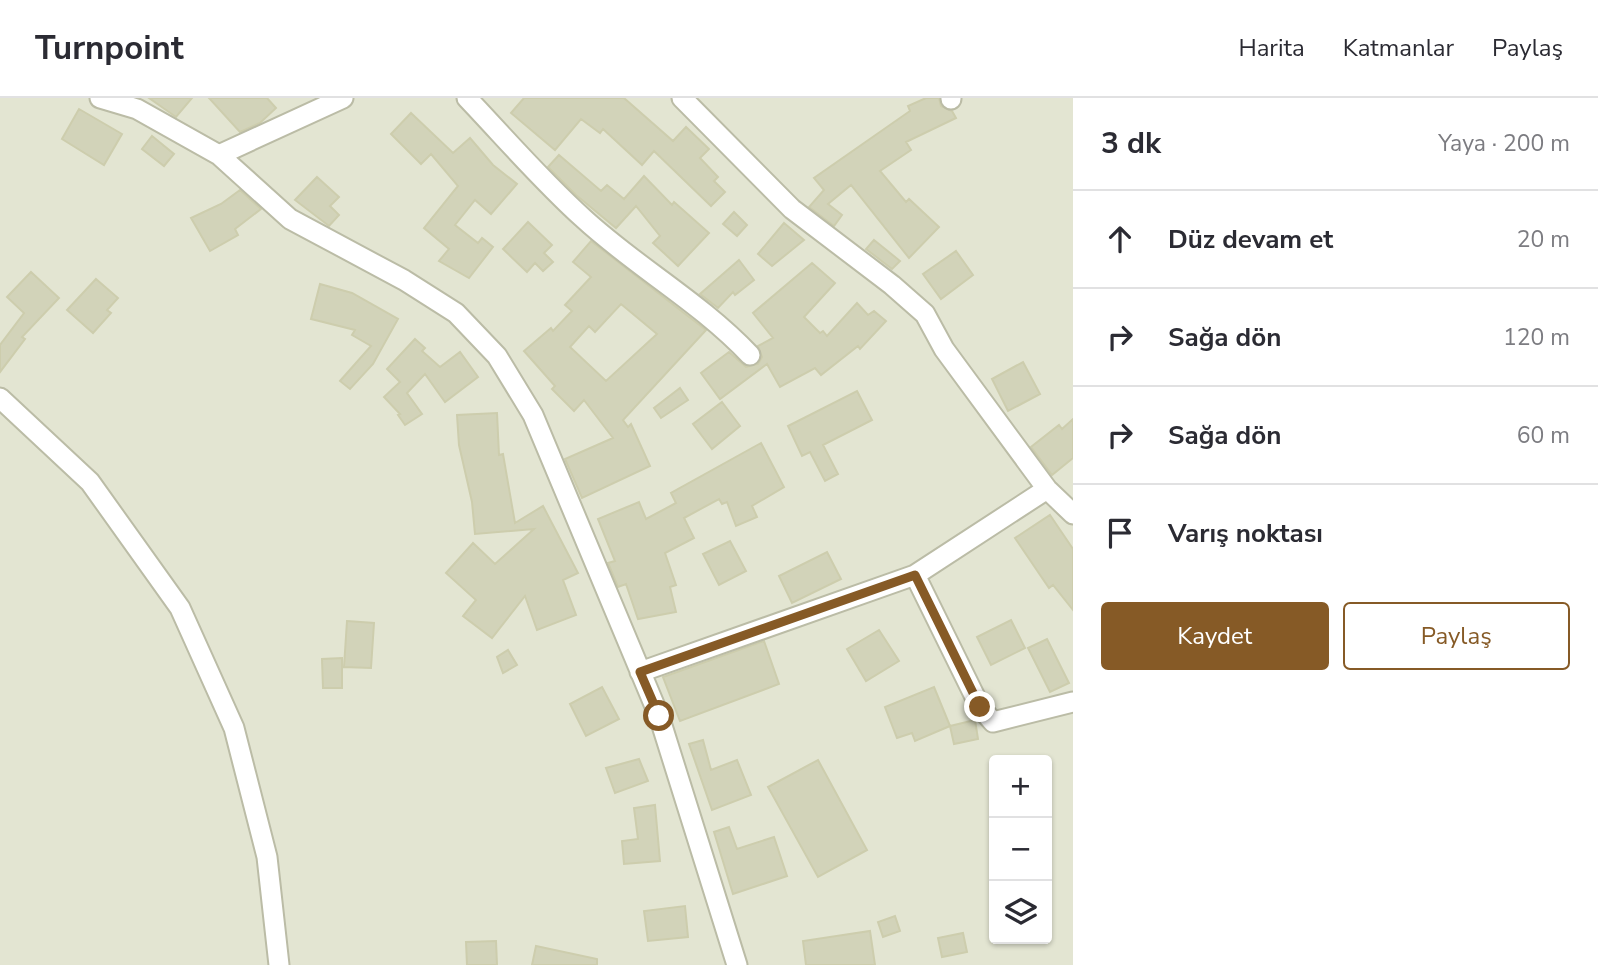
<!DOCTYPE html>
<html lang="tr">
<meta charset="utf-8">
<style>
:root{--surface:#fff;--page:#f7f7f7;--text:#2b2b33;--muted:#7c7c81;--line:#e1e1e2;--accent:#865a26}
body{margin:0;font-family:"Nunito Sans",sans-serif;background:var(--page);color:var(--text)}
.controls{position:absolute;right:21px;bottom:21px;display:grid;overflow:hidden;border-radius:7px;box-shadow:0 2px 5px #0004}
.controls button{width:63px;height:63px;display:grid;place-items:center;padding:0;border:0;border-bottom:2px solid var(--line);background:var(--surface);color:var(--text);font:35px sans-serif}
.stop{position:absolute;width:21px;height:21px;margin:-16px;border:5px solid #865a26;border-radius:50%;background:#fff}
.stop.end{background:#865a26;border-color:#fff;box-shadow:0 2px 7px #0008}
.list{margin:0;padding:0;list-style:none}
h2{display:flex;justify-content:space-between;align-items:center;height:91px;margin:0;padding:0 28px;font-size:30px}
h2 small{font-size:23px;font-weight:400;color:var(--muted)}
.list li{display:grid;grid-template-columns:46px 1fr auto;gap:21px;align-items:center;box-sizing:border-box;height:98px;padding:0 28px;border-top:2px solid var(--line)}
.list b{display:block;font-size:26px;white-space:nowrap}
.list em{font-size:23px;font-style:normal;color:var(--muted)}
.actions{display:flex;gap:14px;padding:21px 28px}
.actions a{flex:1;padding:16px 0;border:2px solid var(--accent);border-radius:7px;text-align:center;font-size:24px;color:var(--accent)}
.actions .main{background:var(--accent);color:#fff}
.icon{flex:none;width:38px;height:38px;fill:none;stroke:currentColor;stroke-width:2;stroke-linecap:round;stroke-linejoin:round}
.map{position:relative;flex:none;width:1073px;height:867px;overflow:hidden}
header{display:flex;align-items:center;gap:42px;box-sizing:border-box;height:98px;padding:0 35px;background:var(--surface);border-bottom:2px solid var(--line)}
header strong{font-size:33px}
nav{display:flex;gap:38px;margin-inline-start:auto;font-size:24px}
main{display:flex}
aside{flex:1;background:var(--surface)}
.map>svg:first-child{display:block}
.residential{fill:#e3e5d2;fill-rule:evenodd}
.building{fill:#d2d3b9;stroke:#cdcdad;stroke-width:2;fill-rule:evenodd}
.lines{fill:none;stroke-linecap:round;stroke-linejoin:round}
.minor-casing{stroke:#bbbca6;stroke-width:23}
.minor{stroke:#fff;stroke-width:19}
.route{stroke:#865a26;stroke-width:9}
</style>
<header>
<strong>Turnpoint</strong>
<nav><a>Harita</a><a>Katmanlar</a><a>Paylaş</a></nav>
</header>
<main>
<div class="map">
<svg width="1073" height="867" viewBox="0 0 1073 867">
<rect width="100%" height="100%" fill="#f0f1e3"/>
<!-- residential -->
<path class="residential" d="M0 0H1073V867H0ZM994 662H1047V841H994Z"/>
<!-- building -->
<path class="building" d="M149 0H192L176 19Z
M209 0H267L276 10 260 25 240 34Z
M524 0H624L673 43 686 29 709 51 700 60 718 79 714 83 725 94 711 108 654 53 642 67 603 31 600 35 581 21 555 52 511 15Z
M926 0H939L941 8 952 13 956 20 906 44 911 52 880 73 906 104 909 101 939 129 909 160 851 87 828 106 842 117 834 128 809 109 824 92 814 80 910 13 908 8Z
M79 11 122 36 104 67 62 41Z
M411 15 453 55 470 40 493 67 517 86 491 116 475 102 455 127 478 145 482 140 493 149 469 180 439 163 449 151 424 130 458 88 431 56 421 66 391 36Z
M152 38 174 56 164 68 142 51Z
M559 57 601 93 607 87 624 101 644 78 672 107 674 104 709 135 678 168 653 145 660 138 636 108 616 130 576 97 548 69Z
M317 79 339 99 330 108 339 117 329 128 295 102Z
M240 92 261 111 235 131 238 137 210 153 191 120 221 106Z
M734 114 747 127 737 138 723 126Z
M528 124 552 147 544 155 553 164 543 173 535 165 527 174 503 151Z
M784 125 804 142 772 168 758 156Z
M874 142 900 163 892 171 866 151Z
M591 143 706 232 623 322 628 329 631 326 650 368 582 400 565 361 613 340 584 302 574 313 552 291 555 288 524 253 551 230 553 233 572 213 565 207 591 179 573 164ZM621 206 657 236 606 283 570 249 589 228 595 234Z
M956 153 973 177 941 201 923 176Z
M739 162 754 182 735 197 733 194 718 210 700 196Z
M812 165 835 185 804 219 820 235 823 233 827 238 857 205 868 217 874 213 886 223 860 251 858 248 821 277 815 270 780 289 767 266 720 301 701 275 729 254 746 269 758 266 762 259 758 248 773 240 753 215Z
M31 174 59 200 22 239 25 241 0 274V247L24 215 7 199Z
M96 181 118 200 107 212 111 215 93 235 67 212Z
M320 186 352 195 398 221 373 266 350 291 340 283 371 248 352 237 355 232 311 221Z
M415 241 425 250 422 253 440 269 460 254 478 279 445 304 425 276 407 295 422 316 405 327 398 317 400 316 384 299 400 284 387 271Z
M1023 264 1040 296 1008 313 992 281Z
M680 290 688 302 661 320 654 310Z
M857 293 872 322 823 347 838 376 825 383 810 354 802 358 788 328Z
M722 304 740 328 712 351 693 326Z
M497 315 499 357 503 356 515 425 543 408 578 475 563 482 576 517 537 532 525 498 492 540 463 518 476 502 446 475 473 445 495 466 534 431 475 436 472 404 459 347 457 317Z
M1073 321V360L1052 377 1031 349 1059 327 1062 331Z
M761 345 784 389 752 408 757 419 736 428 727 404 722 406 719 401 684 420 694 440 665 455 676 487 670 489 676 514 638 521 626 486 618 489 608 465 615 463 598 421 639 404 646 421 676 405 671 395Z
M1050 417 1073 451V512L1053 487 1049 490 1015 440Z
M730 443 746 473 719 487 703 456Z
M827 454 841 481 792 505 779 478Z
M1011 522 1025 550 991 567 977 539Z
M347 523 374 525 371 570 344 569Z
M879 532 899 563 866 583 847 551Z
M1047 541 1069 585 1050 594 1028 550Z
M764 543 779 586 680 623 663 579Z
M508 552 517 567 503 575 497 559Z
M342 560V590H323L322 561Z
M602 589 619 621 586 638 570 606Z
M934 589 950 628 975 622 978 641 954 646 950 628 915 643 912 635 897 640 885 609Z
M703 642 711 672 737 662 751 697 712 712 689 646Z
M639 661 648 683 615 695 606 670Z
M818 662 867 752 818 779 768 689Z
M655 707 660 763 624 766 622 743 638 741 634 710Z
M729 729 737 751 774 739 787 778 733 796 714 734Z
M685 808 688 839 648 843 644 813Z
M895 818 900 833 883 839 878 824Z
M870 833 875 867H806L803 843Z
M963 835 967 854 942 859 938 840Z
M496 843 497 867H467L466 844Z
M536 848 597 861V867H532Z"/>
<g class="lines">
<!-- minor casing -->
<g class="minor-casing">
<path id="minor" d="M100 0 137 11 219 57 290 121 404 182 456 215 497 258 533 317 659 618 737 867
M467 0C505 40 542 83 583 120 636 169 700 204 750 257
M682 0 792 111 892 187 925 216 944 251 1047 391 1073 416
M951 1V0
M219 57 343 0
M0 300 90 384 180 510 234 630 267 759 279 867
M915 477 980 609 993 624 1073 604
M640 574 915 477 1047 391"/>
</g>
<!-- minor -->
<use href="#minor" class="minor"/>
</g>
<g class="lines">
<!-- route -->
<path class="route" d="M659 618 640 574 915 477 980 609"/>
</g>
</svg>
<div class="controls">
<button>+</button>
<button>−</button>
<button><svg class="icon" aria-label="layers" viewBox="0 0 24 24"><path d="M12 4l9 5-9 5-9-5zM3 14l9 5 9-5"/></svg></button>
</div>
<div class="stop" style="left:659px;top:618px"></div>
<div class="stop end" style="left:980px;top:609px"></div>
</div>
<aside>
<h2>3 dk<small>Yaya · 200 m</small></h2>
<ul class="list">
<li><svg class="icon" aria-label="ahead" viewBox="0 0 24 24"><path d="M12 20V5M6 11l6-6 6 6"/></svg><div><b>Düz devam et</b></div><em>20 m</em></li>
<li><svg class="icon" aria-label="right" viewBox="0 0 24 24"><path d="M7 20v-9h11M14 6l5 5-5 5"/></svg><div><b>Sağa dön</b></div><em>120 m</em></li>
<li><svg class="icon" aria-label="right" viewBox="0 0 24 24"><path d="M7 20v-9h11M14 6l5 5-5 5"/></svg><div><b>Sağa dön</b></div><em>60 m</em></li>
<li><svg class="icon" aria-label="arrive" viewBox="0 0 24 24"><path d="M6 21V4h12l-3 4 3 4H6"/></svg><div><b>Varış noktası</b></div></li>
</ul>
<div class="actions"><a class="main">Kaydet</a><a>Paylaş</a></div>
</aside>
</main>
